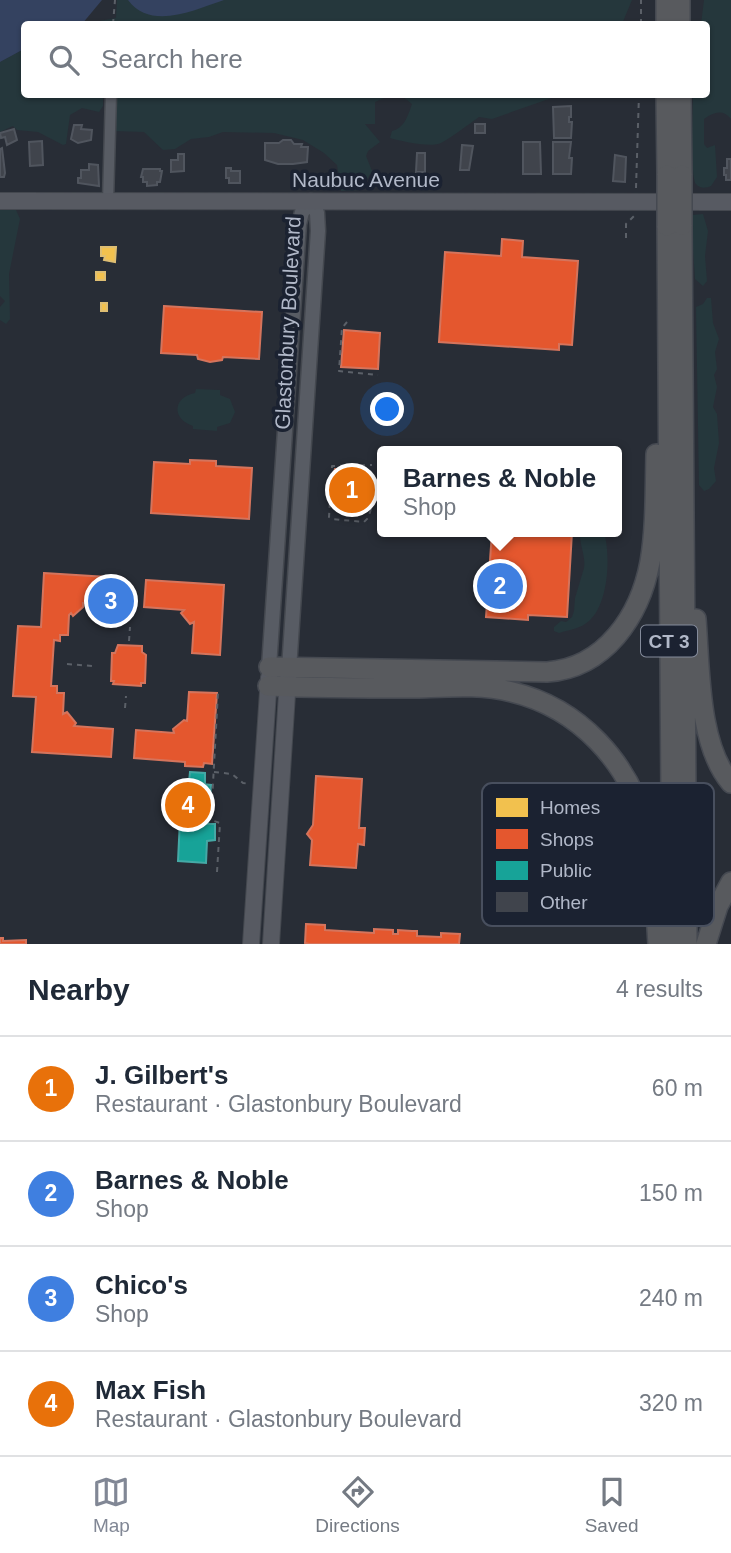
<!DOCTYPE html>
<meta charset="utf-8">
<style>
:root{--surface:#fff;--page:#f6f6f7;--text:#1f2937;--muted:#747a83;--line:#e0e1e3;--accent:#818795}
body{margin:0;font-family:Helvetica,sans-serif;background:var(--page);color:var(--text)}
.you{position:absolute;left:388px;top:410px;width:24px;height:24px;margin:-18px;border:5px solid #fff;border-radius:50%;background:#1a73e8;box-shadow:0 0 0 10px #1a73e833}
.badge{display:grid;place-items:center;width:46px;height:46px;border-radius:50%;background:var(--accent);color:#fff;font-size:23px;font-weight:700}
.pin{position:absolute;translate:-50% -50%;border:4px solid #fff;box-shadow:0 2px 7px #0006}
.popup{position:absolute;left:377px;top:446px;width:245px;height:91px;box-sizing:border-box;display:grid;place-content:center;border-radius:7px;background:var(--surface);filter:drop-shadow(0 2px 5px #0005);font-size:23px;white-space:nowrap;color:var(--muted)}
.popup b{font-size:26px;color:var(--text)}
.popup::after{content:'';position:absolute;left:50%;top:100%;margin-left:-14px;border:14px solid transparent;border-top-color:var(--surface)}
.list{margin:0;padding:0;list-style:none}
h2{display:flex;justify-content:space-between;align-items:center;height:91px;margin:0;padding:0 28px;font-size:30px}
h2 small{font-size:23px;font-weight:400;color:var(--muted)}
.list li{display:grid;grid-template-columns:46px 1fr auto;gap:21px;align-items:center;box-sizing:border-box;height:105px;padding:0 28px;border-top:2px solid var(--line)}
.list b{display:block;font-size:26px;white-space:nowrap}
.list p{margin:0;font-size:23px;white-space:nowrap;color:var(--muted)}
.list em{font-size:23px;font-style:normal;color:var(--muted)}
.icon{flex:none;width:38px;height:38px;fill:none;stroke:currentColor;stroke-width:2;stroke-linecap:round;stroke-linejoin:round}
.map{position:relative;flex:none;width:731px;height:944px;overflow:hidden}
.search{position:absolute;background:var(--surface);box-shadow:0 2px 5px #0004;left:21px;right:21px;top:21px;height:77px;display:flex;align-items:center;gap:18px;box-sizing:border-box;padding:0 24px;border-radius:7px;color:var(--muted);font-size:26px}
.sheet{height:511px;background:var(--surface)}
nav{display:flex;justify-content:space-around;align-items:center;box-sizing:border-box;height:98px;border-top:2px solid var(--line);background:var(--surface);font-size:19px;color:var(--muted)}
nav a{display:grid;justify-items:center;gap:4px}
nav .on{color:var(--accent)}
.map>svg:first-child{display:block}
.green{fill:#25373c}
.water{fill:#344260}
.homes{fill:#f2c14e;stroke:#debe73;stroke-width:2}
.shops{fill:#e4572e;stroke:#d5745c;stroke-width:2}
.public{fill:#17a398;stroke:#45a9a6;stroke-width:2}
.building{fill:#40444c;stroke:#50555e;stroke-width:2}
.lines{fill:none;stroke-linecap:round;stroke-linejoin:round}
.minor-casing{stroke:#44484f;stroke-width:13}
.tertiary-casing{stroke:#44484f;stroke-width:17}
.secondary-casing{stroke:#44484f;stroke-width:18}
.motorway-casing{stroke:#454951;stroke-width:22}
.path{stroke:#5b6068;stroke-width:2;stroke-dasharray:5 5;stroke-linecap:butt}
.minor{stroke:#585c64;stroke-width:10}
.tertiary{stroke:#585c64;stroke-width:14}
.secondary{stroke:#575a62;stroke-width:16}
.motorway{stroke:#585a5e;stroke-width:19}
.motorway-bridge-casing{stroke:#454951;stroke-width:22;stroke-linecap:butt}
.motorway-bridge{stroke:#585a5e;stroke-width:19}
.labels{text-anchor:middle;stroke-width:7;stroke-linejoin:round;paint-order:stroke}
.shield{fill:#1b2231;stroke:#848b9b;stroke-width:2}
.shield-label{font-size:19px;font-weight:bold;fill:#b1b8c8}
.street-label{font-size:21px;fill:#b1b8c8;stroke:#1b2231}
.key{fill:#1b2231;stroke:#484f5e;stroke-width:2}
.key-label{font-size:19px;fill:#b1b8c8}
</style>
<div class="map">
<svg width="731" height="944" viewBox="0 0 731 944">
<rect width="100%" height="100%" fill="#282d36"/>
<!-- green -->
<path class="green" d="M117 0H632L622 24H82L116 18Z
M704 0H731V119C723 109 714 112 704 119V144L707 148 715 145 717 177 711 186C706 188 700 189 696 184 690 178 693 108 693 95L706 94V24H701Z
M24 49V94L103 95V106L99 112 82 108 70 115 66 144 63 145 38 132 17 130 13 126 0 132V62Z
M114 95H391L375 102V124H365L380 142 368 151 366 156 372 171 361 190 341 191 337 165 324 153 303 140 274 133 223 132 209 137 191 139 175 149 163 150 144 132 113 131Z
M401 95H560L492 119 479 117C466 126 454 136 441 143 431 148 400 141 390 138L392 131C405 128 408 115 412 104Z
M0 210H16L20 219 9 274 10 319 6 324 0 320V307L5 301 0 296Z
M703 214 708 231 705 256 707 281 703 286 695 279 691 220 692 215Z
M707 298H711L713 323 719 339 715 352 717 369 714 375 717 387 713 407 717 414 719 443 714 468 716 481 709 489 704 491 699 485 696 307 703 304Z
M196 389 220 390V395L230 399 235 412 230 423 217 427V431L193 429V426C171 419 173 397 195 393Z
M580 532H604C611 556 609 609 585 624 578 629 568 630 559 633L554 631V627L561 621 566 622 572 617 574 611 575 598 584 568C586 555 579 545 580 532Z"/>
<!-- water -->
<path class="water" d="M0 0H102L82 24H24V49L0 62Z
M128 0H224C194 10 151 31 128 0Z"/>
<!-- homes -->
<path class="homes" d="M101 247H116L115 262 104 260 105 256H101Z
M96 272H105V280H96Z
M101 303H107V311H101Z"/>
<!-- shops -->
<path class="shops" d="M502 239 523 241 522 257 578 261 572 345 559 344V350L439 342 445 252 501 256Z
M164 306 262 312 259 359 223 357 222 360 210 362 198 359 197 355 161 353Z
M344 330 380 333 378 369 341 367Z
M190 460 216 461V466L252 468 249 519 151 513 154 462 190 464Z
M335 469 369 472 371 474 366 505 333 503V476Z
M492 532H572L567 617 528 615V620L486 617Z
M44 573 123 578 121 606 83 603V607L73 616 71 613 69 615 68 635H60V641L54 640 52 671 51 686H57V693H64L63 714 67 712 76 723 74 726 113 729 111 757 32 752 36 697 13 696 18 626 41 627Z
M146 580 224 585 220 655 192 653 194 622 190 624 181 613 184 610 144 607Z
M118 645 142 646V652L146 655 145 683H141V686L113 684 114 681H111L112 653H115Z
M189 692 217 693 212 764 204 763 203 767 185 766V762L134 758 136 730 174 733 173 729 184 720 187 721Z
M316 776 362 779 359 828H365L364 845 358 844 356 868 310 865 312 840 307 834 313 825Z
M306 924 325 925V930L374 933V929L393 930V934H398V930L412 931H417V936L441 937V933L460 934 459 944H309L305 943Z
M0 938H3V941L26 940V944H0Z"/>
<!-- public -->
<path class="public" d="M190 772 205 773V783L202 784 211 785 208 824H215V840L207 841 206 863 178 861 181 798 183 783H192L189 782Z"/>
<!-- building -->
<path class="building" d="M571 106V117H569V122H572L571 138H554L553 107Z
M475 124H485V133H475Z
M74 125H82L81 129 92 130 91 140 78 143 71 139Z
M14 129 17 140 7 145 5 137 1 138 0 133Z
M283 140H291L294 144H302L301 147H308L307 162 293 164H278L265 160V143H279Z
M42 141 43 165 30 166 29 142Z
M523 142H540L541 174H523Z
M553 142H571L569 158H572L571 174H553Z
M462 145 473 146 469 170H460Z
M2 148 5 173 4 177H0V149Z
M417 153H425V172H416Z
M178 154H184V171L171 172V160H178Z
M615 155 626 157 625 182 613 181Z
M727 159H731V180H726V175H724V168H727Z
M89 164 98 165 99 186 78 183V178H81V170H89Z
M226 168H231V171H240V183H229V178H226Z
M143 169H160V171H162L160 182H157V185L147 186V182H143V177H141Z"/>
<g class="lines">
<!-- minor casing -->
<g class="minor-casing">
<path id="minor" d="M108 201 111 94"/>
</g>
<!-- tertiary casing -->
<g class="tertiary-casing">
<path id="tertiary" d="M269 667 299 224 302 212 311 201 317 213 318 231 289 669"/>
</g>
<!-- secondary casing -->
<g class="secondary-casing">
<path id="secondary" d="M0 201 731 202
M251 944 269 677
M271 944 288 678"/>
</g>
<!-- motorway casing -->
<g class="motorway-casing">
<path id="motorway" d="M666 0V24
M680 0V24
M666 94 667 175
M681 94 682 175
M682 225 687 944
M667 226 672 944
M696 619C700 668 698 745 731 783
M269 667 547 672C605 668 640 616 650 562 656 527 655 490 656 454
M268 686C318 688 367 688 416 688 448 687 481 684 512 692 579 708 629 762 646 828 656 865 655 906 658 944
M706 944 718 906 731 882"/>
</g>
<!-- path -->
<path class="path" d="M113 24 115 0
M641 24V0
M636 188 639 94
M626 238V224L636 214
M347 322 342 328 339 371 378 375
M371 509 368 518 364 522 332 519 329 517 332 466 372 465
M129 641 130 627
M67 664 92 666
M125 708 126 696
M214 772 232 774 243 783 250 784
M217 872 220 823 211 820 218 692"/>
<!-- minor -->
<use href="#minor" class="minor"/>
<!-- tertiary -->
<use href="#tertiary" class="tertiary"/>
<!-- secondary -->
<use href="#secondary" class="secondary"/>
<!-- motorway -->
<use href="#motorway" class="motorway"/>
<!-- motorway-bridge casing -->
<g class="motorway-bridge-casing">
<path id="motorway-bridge" d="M667 175V226
M682 175V225"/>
</g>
<!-- motorway-bridge -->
<use href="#motorway-bridge" class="motorway-bridge"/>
</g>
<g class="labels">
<!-- shield labels -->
<rect class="shield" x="641" y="625.5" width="56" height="31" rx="5"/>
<g class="shield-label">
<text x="669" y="648">CT 3</text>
</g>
<!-- street labels -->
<g class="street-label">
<text x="366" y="187">Naubuc Avenue</text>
<text transform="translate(288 323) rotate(-87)" y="7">Glastonbury Boulevard</text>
</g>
</g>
<!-- legend -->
<rect x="482" y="783" width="232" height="143" rx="10" class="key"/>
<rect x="496" y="798" width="32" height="19" fill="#f2c14e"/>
<rect x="496" y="829" width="32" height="20" fill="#e4572e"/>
<rect x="496" y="861" width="32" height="19" fill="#17a398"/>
<rect x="496" y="892" width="32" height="20" fill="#40444c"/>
<g class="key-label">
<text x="540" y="814">Homes</text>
<text x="540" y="846">Shops</text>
<text x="540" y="877">Public</text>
<text x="540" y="909">Other</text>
</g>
</svg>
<div class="you"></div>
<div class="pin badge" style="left:352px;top:490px;background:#e8710a">1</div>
<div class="pin badge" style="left:500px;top:586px;background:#3f7fe0">2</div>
<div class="popup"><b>Barnes &amp; Noble</b>Shop</div>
<div class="pin badge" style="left:111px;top:601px;background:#3f7fe0">3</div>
<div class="pin badge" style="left:188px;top:805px;background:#e8710a">4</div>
<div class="search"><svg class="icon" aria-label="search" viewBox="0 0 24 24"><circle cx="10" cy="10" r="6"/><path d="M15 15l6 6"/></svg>Search here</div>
</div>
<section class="sheet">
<h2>Nearby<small>4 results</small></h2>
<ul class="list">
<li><span class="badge" style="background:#e8710a">1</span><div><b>J. Gilbert's</b><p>Restaurant · Glastonbury Boulevard</p></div><em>60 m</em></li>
<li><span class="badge" style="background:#3f7fe0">2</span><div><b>Barnes &amp; Noble</b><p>Shop</p></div><em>150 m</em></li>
<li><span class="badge" style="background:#3f7fe0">3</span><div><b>Chico's</b><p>Shop</p></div><em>240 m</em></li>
<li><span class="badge" style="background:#e8710a">4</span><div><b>Max Fish</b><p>Restaurant · Glastonbury Boulevard</p></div><em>320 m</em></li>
</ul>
</section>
<nav>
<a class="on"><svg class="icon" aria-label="map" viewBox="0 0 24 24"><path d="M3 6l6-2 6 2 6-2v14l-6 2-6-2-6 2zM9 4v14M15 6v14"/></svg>Map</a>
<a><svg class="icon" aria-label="directions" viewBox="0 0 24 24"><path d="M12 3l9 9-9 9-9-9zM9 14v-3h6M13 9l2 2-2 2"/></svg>Directions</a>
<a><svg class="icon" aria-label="saved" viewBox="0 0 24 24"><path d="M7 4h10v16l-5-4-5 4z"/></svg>Saved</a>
</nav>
